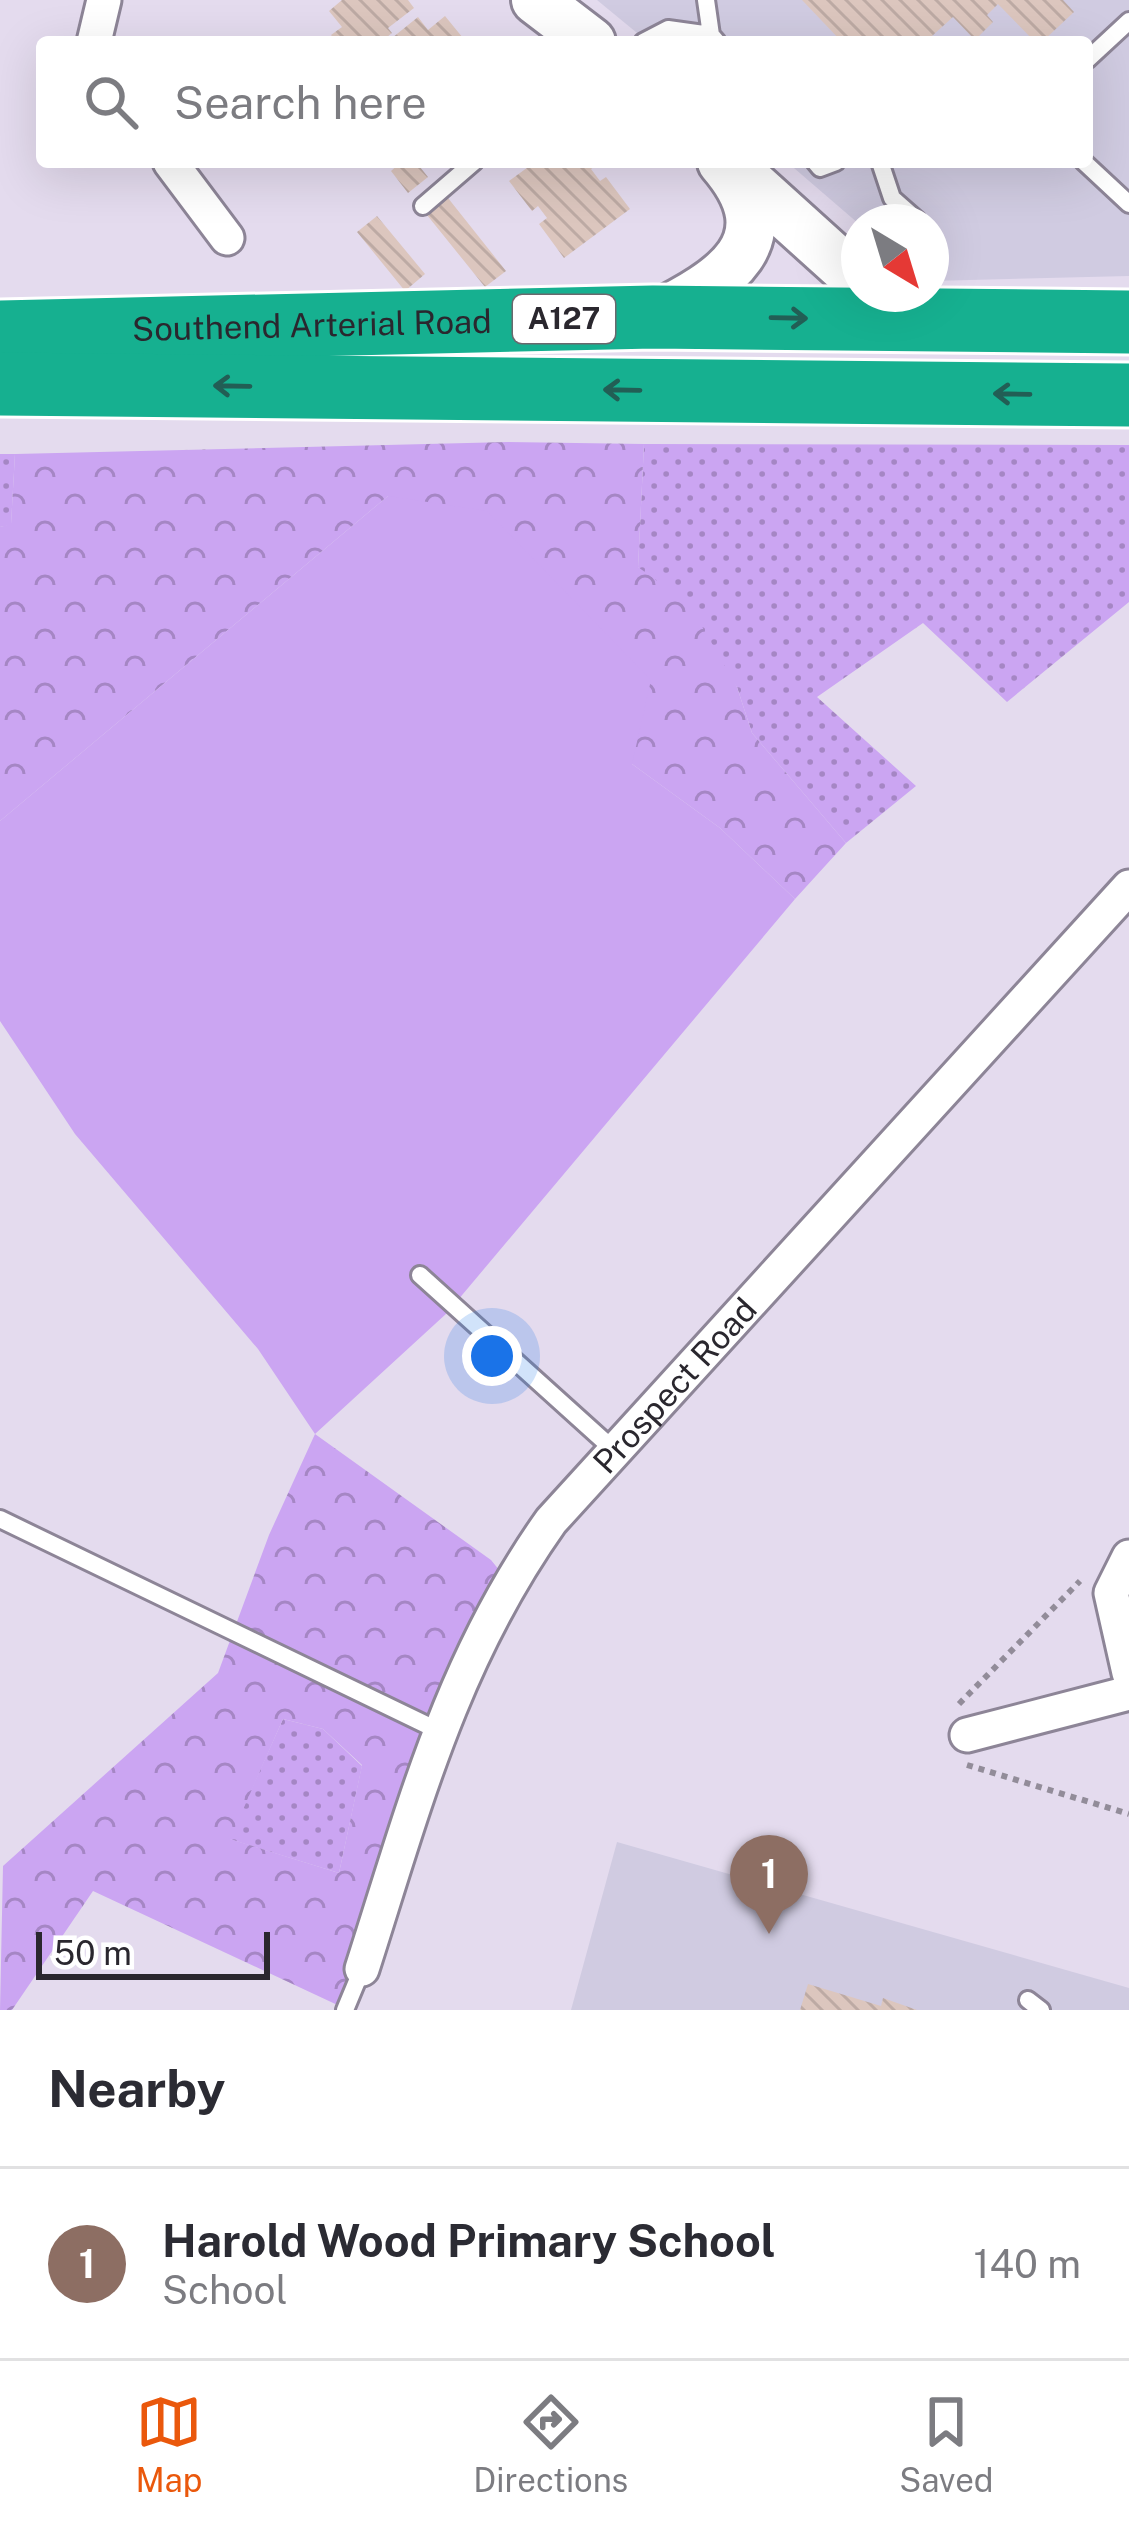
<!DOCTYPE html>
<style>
:root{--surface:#fff;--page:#f7f7f7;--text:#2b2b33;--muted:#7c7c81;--line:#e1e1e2;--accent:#ea580c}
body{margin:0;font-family:"Public Sans",sans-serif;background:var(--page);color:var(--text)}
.compass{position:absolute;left:841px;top:204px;width:108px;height:108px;border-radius:50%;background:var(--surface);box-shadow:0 12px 48px #0002;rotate:142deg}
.scale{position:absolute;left:36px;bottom:30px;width:234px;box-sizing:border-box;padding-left:12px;border:6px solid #2a272e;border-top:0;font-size:33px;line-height:42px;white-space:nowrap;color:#2a272e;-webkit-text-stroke:9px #fff;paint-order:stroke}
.you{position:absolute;left:492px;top:1356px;width:42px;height:42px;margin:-30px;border:9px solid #fff;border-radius:50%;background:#1a73e8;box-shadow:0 0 0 18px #1a73e833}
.badge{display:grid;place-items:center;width:78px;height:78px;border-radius:50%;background:var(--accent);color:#fff;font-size:39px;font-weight:700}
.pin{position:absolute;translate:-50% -99px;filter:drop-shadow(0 3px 6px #0008)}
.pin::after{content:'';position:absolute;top:63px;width:42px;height:36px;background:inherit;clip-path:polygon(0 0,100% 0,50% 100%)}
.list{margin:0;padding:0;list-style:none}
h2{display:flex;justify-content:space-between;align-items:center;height:156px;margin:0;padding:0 48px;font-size:51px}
h2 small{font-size:39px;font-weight:400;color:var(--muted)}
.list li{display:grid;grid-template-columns:78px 1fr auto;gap:36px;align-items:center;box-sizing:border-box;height:192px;padding:0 48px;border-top:3px solid var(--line)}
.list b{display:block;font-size:45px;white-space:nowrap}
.list p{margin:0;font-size:39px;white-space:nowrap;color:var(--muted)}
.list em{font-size:39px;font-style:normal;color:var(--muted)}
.icon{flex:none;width:66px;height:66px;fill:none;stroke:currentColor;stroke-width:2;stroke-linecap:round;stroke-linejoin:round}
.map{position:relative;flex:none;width:1129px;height:2010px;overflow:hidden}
.search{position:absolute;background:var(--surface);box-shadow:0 12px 48px #0002;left:36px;right:36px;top:36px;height:132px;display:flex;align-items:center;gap:30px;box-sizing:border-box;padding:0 42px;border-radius:12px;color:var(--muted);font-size:45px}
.sheet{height:348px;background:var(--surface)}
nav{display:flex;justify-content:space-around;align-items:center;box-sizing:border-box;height:168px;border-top:3px solid var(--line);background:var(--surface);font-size:33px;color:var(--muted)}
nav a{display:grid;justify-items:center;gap:6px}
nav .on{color:var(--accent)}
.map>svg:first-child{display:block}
.education{fill:#d0cbe1}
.grass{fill:url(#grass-dots)}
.forest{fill:url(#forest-crowns);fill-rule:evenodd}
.park{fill:#cba5f2}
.building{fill:url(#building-back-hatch)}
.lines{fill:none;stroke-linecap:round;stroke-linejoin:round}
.lane-casing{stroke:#8d8597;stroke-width:22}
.street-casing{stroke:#8d8597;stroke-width:39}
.secondary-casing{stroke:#8d8597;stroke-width:54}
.highway-casing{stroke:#fff;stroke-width:69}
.path{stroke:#928c99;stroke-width:6;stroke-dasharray:6 6;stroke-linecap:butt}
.lane{stroke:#fff;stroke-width:16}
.street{stroke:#fff;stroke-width:33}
.secondary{stroke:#fff;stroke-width:48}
.highway{stroke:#16b090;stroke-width:63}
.oneway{stroke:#225e55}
.labels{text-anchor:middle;stroke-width:9;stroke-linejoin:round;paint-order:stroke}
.shield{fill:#fff;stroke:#6a686d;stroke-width:3}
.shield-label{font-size:30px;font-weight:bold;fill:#2a272e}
.street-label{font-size:33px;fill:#2a272e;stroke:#fff}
</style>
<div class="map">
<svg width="1129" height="2010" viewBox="0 0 1129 2010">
<defs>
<pattern id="grass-dots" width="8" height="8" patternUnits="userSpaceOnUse" patternTransform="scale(3)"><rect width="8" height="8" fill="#cba5f2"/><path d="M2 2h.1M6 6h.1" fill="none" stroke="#a586c4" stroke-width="1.8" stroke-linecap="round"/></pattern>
<pattern id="forest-crowns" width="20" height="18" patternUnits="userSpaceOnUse" patternTransform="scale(3)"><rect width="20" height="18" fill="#cba5f2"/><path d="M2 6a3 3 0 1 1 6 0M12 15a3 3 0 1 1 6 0" fill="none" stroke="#a586c4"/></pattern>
<pattern id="building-back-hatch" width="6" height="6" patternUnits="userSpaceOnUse" patternTransform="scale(3)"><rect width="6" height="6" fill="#dcc6be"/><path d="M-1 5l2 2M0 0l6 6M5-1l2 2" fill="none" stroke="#bdaaa4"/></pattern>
</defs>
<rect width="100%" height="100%" fill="#e4dbee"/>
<!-- education -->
<path class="education" d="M597 0H1129V276L931 281V222L859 224 787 162H1087V42H648Z
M617 1842 1129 1988V2010H571Z"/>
<!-- grass -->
<path class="grass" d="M644 444 1129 445V602L1007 702 923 623 817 697 916 786 846 843 752 733 737 687 638 567Z
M0 454H15L11 525 0 527Z
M283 1719 323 1729 362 1766 339 1873 229 1839Z"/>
<!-- forest -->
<path class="forest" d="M508 442 644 444 638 567 689 604 737 687 752 733 846 843 795 899 720 828 632 764 388 496 0 821V527L11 524 15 454Z
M315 1434 491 1560 508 1581 346 2009 93 1891 12 2010H0L3 1866 218 1673 269 1535ZM283 1719 323 1729 362 1765 339 1873 230 1839Z"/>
<!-- park -->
<path class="park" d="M388 496 487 511 651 680 632 764 720 828 795 899 447 1313 315 1434 258 1349 75 1134 0 1021V821Z"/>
<!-- building -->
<path class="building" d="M342 0H408L414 8 388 28 392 33 381 42H337L331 35 342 27 329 11Z
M802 0H1063L1074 12 1042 42H1035L998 4 987 15 993 22 975 40 953 17 932 36 938 42H842Z
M445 16 463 38 458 42H387L418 17 428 30Z
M401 162H416L428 177 408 193 391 171Z
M535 162H601L591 169 600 181 606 177 630 209 564 258 539 224 547 218 538 206 532 211 509 181Z
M448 198 506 271 485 287 427 215Z
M377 216 425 274 405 291 357 232Z
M808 1984 881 2006 883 1998 917 2010H800Z"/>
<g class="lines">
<!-- lane casing -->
<g class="lane-casing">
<path id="lane" d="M706 0 711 35
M643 42 668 29 711 35 717 42
M1087 60 1129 21
M815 162 820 168 836 162
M880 162 892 198 917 220
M1084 162 1129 204
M423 206 474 162
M420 1275 615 1451
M0 1519 437 1730
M1028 2000 1041 2010
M345 2010 362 1969"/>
</g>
<!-- street casing -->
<g class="street-casing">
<g id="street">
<path d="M94 42 104 0"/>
<path d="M170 162 227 238"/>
<path d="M1129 1557 1111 1593 1129 1673"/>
<path d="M967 1735 1129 1693"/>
<path id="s1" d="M362 1969C414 1807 451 1662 551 1521L1129 887"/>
</g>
</g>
<!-- secondary casing -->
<g class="secondary-casing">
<path id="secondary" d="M536 0 591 42
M735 169 859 281
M653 317C724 282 790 241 722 162"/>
</g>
<!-- highway casing -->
<g class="highway-casing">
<g id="highway">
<path id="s2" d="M0 332 653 317 1129 322"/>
<path d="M0 384 1129 395"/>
</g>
</g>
<!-- path -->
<path class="path" d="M959 1704 1080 1581
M967 1765 1129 1814"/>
<!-- lane -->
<use href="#lane" class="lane"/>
<!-- street -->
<use href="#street" class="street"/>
<!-- secondary -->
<use href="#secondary" class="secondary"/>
<!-- highway -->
<use href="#highway" class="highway"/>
</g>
<!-- one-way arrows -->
<defs><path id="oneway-shaft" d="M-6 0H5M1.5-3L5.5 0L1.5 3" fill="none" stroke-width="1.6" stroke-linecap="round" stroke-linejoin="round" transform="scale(3)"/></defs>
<g class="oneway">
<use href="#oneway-shaft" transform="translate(789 318) rotate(1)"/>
<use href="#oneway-shaft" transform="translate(232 386) rotate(-179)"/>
<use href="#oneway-shaft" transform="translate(622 390) rotate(-179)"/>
<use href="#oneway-shaft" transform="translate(1012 394) rotate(-179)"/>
</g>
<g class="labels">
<!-- shield labels -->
<rect class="shield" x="513" y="295" width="102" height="48" rx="9"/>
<g class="shield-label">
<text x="564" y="329">A127</text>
</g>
<!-- street labels -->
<g class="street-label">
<text dy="12" stroke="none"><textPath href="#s2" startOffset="312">Southend Arterial Road</textPath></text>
<text dy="12" stroke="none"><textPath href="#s1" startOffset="672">Prospect Road</textPath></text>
</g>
</g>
</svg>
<svg class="compass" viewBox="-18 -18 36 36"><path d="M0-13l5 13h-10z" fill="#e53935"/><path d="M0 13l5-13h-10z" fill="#7c7c81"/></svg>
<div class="scale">50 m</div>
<div class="you"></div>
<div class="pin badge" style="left:769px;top:1934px;background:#8d6e63">1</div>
<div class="search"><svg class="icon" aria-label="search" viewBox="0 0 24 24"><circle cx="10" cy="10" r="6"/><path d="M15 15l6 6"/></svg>Search here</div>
</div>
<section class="sheet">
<h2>Nearby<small></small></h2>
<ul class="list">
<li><span class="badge" style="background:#8d6e63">1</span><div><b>Harold Wood Primary School</b><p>School</p></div><em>140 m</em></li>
</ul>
</section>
<nav>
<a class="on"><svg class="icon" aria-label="map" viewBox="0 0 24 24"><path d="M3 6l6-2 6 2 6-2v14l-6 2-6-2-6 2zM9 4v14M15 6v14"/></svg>Map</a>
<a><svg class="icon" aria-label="directions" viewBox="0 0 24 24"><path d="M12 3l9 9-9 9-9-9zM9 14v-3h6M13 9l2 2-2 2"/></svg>Directions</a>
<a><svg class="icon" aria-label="saved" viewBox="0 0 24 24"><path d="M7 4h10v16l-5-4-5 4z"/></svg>Saved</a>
</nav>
